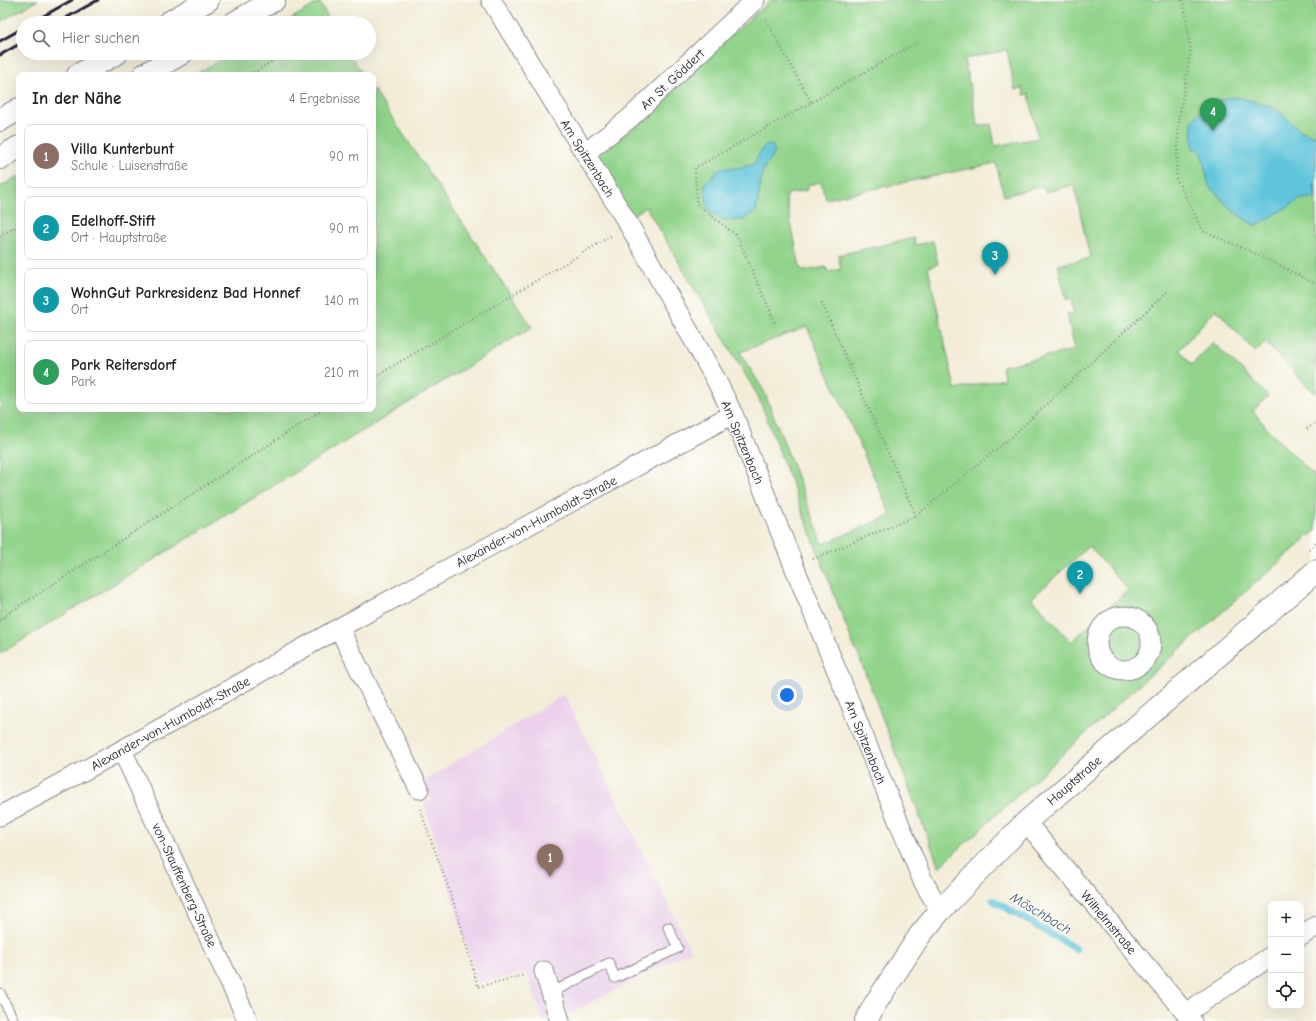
<!DOCTYPE html>
<html lang="de">
<meta charset="utf-8">
<style>
:root{--surface:#fff;--page:#f6f6f6;--text:#222;--muted:#767676;--line:#e0e0e0;--accent:#2563eb}
body{margin:0;font-family:"Comic Neue",sans-serif;background:var(--page);color:var(--text)}
.controls{position:absolute;right:12px;bottom:12px;display:grid;overflow:hidden;border-radius:8px;box-shadow:0 4px 16px #0002}
.controls button{width:36px;height:36px;display:grid;place-items:center;padding:0;border:0;border-bottom:1px solid var(--line);background:var(--surface);color:var(--text);font:20px sans-serif}
.you{position:absolute;left:787px;top:695px;width:14px;height:14px;margin:-10px;border:3px solid #fff;border-radius:50%;background:#1a73e8;box-shadow:0 0 0 6px #1a73e833}
.badge{display:grid;place-items:center;width:26px;height:26px;border-radius:50%;background:var(--accent);color:#fff;font-size:13px;font-weight:700}
.pin{position:absolute;translate:-50% -33px;filter:drop-shadow(0 1px 2px #0008)}
.pin::after{content:'';position:absolute;top:21px;width:14px;height:12px;background:inherit;clip-path:polygon(0 0,100% 0,50% 100%)}
.list{margin:0;padding:0;list-style:none}
h2{display:flex;justify-content:space-between;align-items:center;height:52px;margin:0;padding:0 16px;font-size:17px}
h2 small{font-size:13px;font-weight:400;color:var(--muted)}
.list li{display:grid;grid-template-columns:26px 1fr auto;gap:12px;align-items:center;box-sizing:border-box;height:64px;margin:0 8px 8px;padding:0 8px;border:1px solid var(--line);border-radius:8px}
.list b{display:block;font-size:15px;white-space:nowrap}
.list p{margin:0;font-size:13px;white-space:nowrap;color:var(--muted)}
.list em{font-size:13px;font-style:normal;color:var(--muted)}
.icon{flex:none;width:22px;height:22px;fill:none;stroke:currentColor;stroke-width:2;stroke-linecap:round;stroke-linejoin:round}
.map{position:relative;flex:none;width:1316px;height:1021px;overflow:hidden}
.search{position:absolute;background:var(--surface);box-shadow:0 4px 16px #0002;left:16px;top:16px;width:360px;height:44px;display:flex;align-items:center;gap:10px;box-sizing:border-box;padding:0 14px;border-radius:22px;color:var(--muted);font-size:15px}
.panel{position:absolute;background:var(--surface);box-shadow:0 4px 16px #0002;left:16px;top:72px;width:360px;height:340px;border-radius:8px}
.map>svg:first-child{display:block}
.built{fill:#ebd1ec}
.green{fill:#92d48c;stroke:#5a7b64;fill-rule:evenodd}
.water{fill:#5fc4dc;stroke:#40738c}
.lines{fill:none;stroke-linecap:round;stroke-linejoin:round}
.stream{stroke:#5fc4dc;stroke-width:7}
.lane-casing{stroke:#8a888a;stroke-width:11}
.street-casing{stroke:#8a888a;stroke-width:21}
.secondary-casing{stroke:#8a888a;stroke-width:24}
.highway-casing{stroke:#8a888a;stroke-width:24}
.path{stroke:#8a888a;stroke-width:2.5;stroke-dasharray:1 3;stroke-linecap:butt}
.lane{stroke:#fff;stroke-width:9}
.street{stroke:#fff;stroke-width:19}
.secondary{stroke:#fff;stroke-width:22}
.highway{stroke:#fff;stroke-width:22}
.rail{stroke:#22223b;stroke-width:3}
.labels{text-anchor:middle;stroke-width:3;stroke-linejoin:round;paint-order:stroke}
.street-label{font-size:13px;fill:#22223b;stroke:#fdfcf7}
.water-label{font-size:14px;font-style:italic;fill:#375b73;stroke:#fdfcf7}
</style>
<div class="map">
<svg width="1316" height="1021" viewBox="0 0 1316 1021">
<rect width="100%" height="100%" fill="#fdfcf7"/>
<filter id="ink" filterUnits="userSpaceOnUse"><feTurbulence type="fractalNoise" baseFrequency=".025" numOctaves="2"/><feDisplacementMap in="SourceGraphic" scale="8" xChannelSelector="R" yChannelSelector="G"/><feConvolveMatrix kernelMatrix="1 2 1 2 8 2 1 2 1" color-interpolation-filters="sRGB"/></filter>
<filter id="wash" filterUnits="userSpaceOnUse"><feTurbulence type="fractalNoise" baseFrequency=".012" numOctaves="4" result="noise"/><feDisplacementMap in="SourceGraphic" scale="16" xChannelSelector="R" yChannelSelector="G"/><feGaussianBlur stdDeviation="0.9" result="paint"/><feColorMatrix in="noise" values="0 0 0 0 0 0 0 0 0 0 0 0 0 0 0 0 0 1.4 0 .05"/><feComposite in="paint" operator="in"/></filter>
<g filter="url(#wash)">
<rect width="100%" height="100%" fill="#f3edd8"/>
<!-- built -->
<path class="built" d="M564 694 691 950 556 1021H544L526 973 478 983 424 804 431 801 424 781Z"/>
<!-- green -->
<path class="green" d="M0 0H38L0 22Z
M771 0H1316V395L1265 342 1255 352 1216 309 1179 350 1192 365 1213 342 1268 396 1253 411 1271 433 1316 477V530L1138 686 939 867 858 654 855 649 758 396 646 207 630 217 597 155 639 124 729 37ZM1007 50 1015 90 1023 88 1024 95 1029 94 1038 138 995 146 991 124 978 126 964 59ZM996 163 1004 196 1043 186 1045 192 1074 185 1090 258 1058 265 1066 300 1071 299 1074 313 1067 314 1075 350 1002 366 1004 379 955 389 928 267 938 264 933 241 915 245 914 238 838 255 841 269 828 272 826 267 805 271 800 268 786 198 788 194 807 190 808 185 821 182 826 199ZM807 327 891 515 823 544 764 391 740 352ZM1089 546 1128 590 1071 642 1032 598Z
M319 2 332 23H284Z
M232 53H349L363 75H194Z
M373 89 532 327 0 654V187L19 176V409H373Z"/>
<!-- water -->
<path class="water" d="M1237 97 1269 106 1281 113 1301 131 1316 136V181L1314 184 1316 198 1301 199 1256 226 1234 212 1209 186 1201 151 1193 148 1192 122C1207 102 1213 100 1237 97Z
M772 145 775 152 763 170 756 211 743 220H723L708 209 704 184 721 168H740L754 164 764 146Z"/>
<g class="lines">
<!-- stream -->
<path class="stream" d="M993 900 1076 949"/>
</g>
</g>
<g filter="url(#ink)">
<g class="lines">
<!-- lane casing -->
<g class="lane-casing">
<path id="lane" d="M0 993 14 1021
M551 993 609 963 615 978 678 948 668 927"/>
</g>
<!-- street casing -->
<g class="street-casing">
<path id="street" d="M491 0 629 225 715 378 733 414 794 566 922 879 940 911
M585 153 630 118 755 0
M1097 643a27 27 0 1 1 54 0a27 27 0 1 1-54 0Z
M339 628 419 789
M122 750 248 1021
M0 816 122 750 339 628 733 414
M1026 822 1192 1021
M1301 936 1316 926
M544 971 560 1021
M1186 1013 1271 956"/>
</g>
<!-- secondary casing -->
<g class="secondary-casing">
<path id="secondary" d="M866 1021 875 1004 920 935 940 911 1026 822 1316 571"/>
</g>
<!-- highway casing -->
<g class="highway-casing">
<path id="highway" d="M168 23 208 0
M234 23 274 0
M78 75 117 53
M144 75 182 53
M0 120 19 109
M0 158 19 147"/>
</g>
<!-- path -->
<path class="path" d="M1182 0 1184 5 1191 50 1179 119 1176 178 1203 231 1254 253 1316 284
M766 20 811 102
M250 75 286 53
M0 236 19 225
M775 322 737 236 697 204 695 168 920 41
M373 378 611 236
M1307 429 1316 422
M916 516 1010 438 1169 290
M1309 549 1316 543
M813 559 916 516 821 301
M0 620 10 612 324 409
M420 809 457 912 478 987 524 975"/>
<!-- lane -->
<use href="#lane" class="lane"/>
<!-- street -->
<use href="#street" class="street"/>
<!-- secondary -->
<use href="#secondary" class="secondary"/>
<!-- highway -->
<use href="#highway" class="highway"/>
<!-- rail -->
<path class="rail" d="M31 23 72 0
M57 23 98 0
M0 41 23 28
M0 55 23 42"/>
</g>
</g>
<g class="labels">
<!-- street labels -->
<g class="street-label">
<text transform="translate(672 79) rotate(-43)" y="5">An St. Göddert</text>
<text transform="translate(588 158) rotate(58)" y="5">Am Spitzenbach</text>
<text transform="translate(743 442) rotate(67)" y="5">Am Spitzenbach</text>
<text transform="translate(536 521) rotate(-28)" y="5">Alexander-von-Humboldt-Straße</text>
<text transform="translate(170 723) rotate(-29)" y="5">Alexander-von-Humboldt-Straße</text>
<text transform="translate(866 742) rotate(68)" y="5">Am Spitzenbach</text>
<text transform="translate(1074 780) rotate(-41)" y="5">Hauptstraße</text>
<text transform="translate(185 885) rotate(65)" y="5">von-Stauffenberg-Straße</text>
<text transform="translate(1109 922) rotate(50)" y="5">Wilhelmstraße</text>
</g>
<!-- water labels -->
<g class="water-label">
<text transform="translate(1041 913) rotate(31)" y="5">Möschbach</text>
</g>
</g>
</svg>
<div class="controls">
<button>+</button>
<button>−</button>
<button><svg class="icon" aria-label="locate" viewBox="0 0 24 24"><circle cx="12" cy="12" r="6"/><path d="M12 2v4M12 18v4M2 12h4M18 12h4"/></svg></button>
</div>
<div class="you"></div>
<div class="pin badge" style="left:550px;top:877px;background:#8d6e63">1</div>
<div class="pin badge" style="left:1080px;top:594px;background:#0f9aa8">2</div>
<div class="pin badge" style="left:995px;top:275px;background:#0f9aa8">3</div>
<div class="pin badge" style="left:1213px;top:131px;background:#2e9e5b">4</div>
<div class="search"><svg class="icon" aria-label="search" viewBox="0 0 24 24"><circle cx="10" cy="10" r="6"/><path d="M15 15l6 6"/></svg>Hier suchen</div>
<section class="panel">
<h2>In der Nähe<small>4 Ergebnisse</small></h2>
<ul class="list">
<li><span class="badge" style="background:#8d6e63">1</span><div><b>Villa Kunterbunt</b><p>Schule · Luisenstraße</p></div><em>90 m</em></li>
<li><span class="badge" style="background:#0f9aa8">2</span><div><b>Edelhoff-Stift</b><p>Ort · Hauptstraße</p></div><em>90 m</em></li>
<li><span class="badge" style="background:#0f9aa8">3</span><div><b>WohnGut Parkresidenz Bad Honnef</b><p>Ort</p></div><em>140 m</em></li>
<li><span class="badge" style="background:#2e9e5b">4</span><div><b>Park Reitersdorf</b><p>Park</p></div><em>210 m</em></li>
</ul>
</section>
</div>
